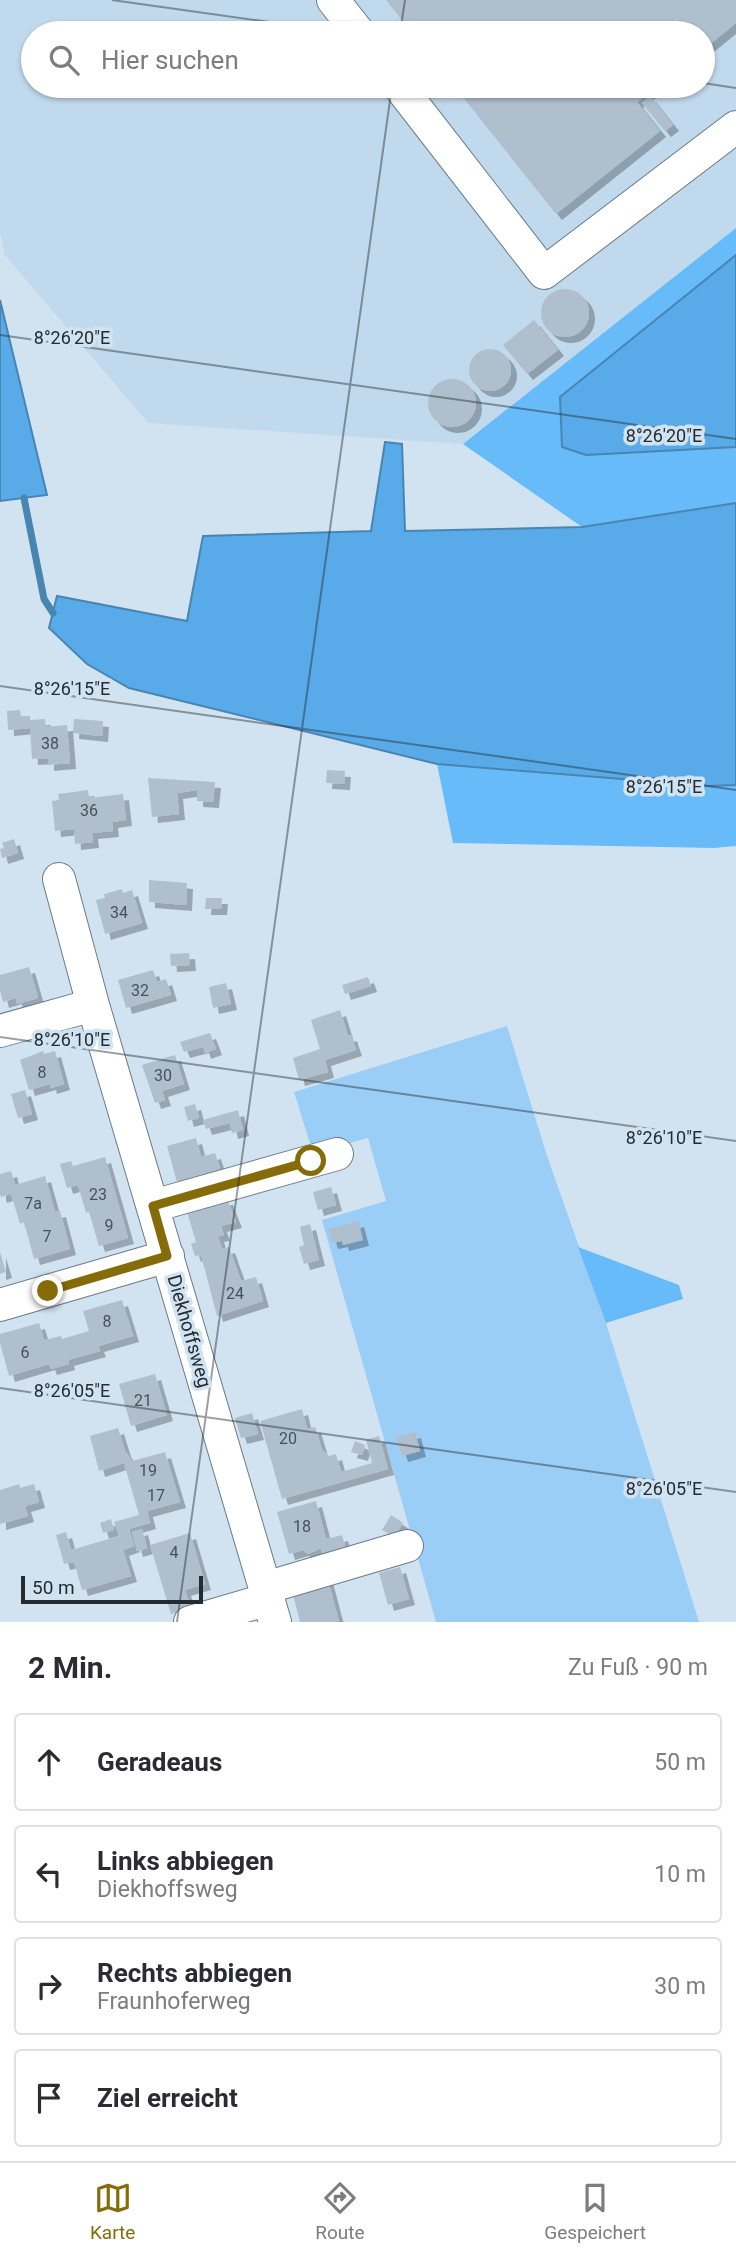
<!DOCTYPE html>
<html lang="de">
<meta charset="utf-8">
<style>
:root{--surface:#fff;--page:#f2f2f3;--text:#2b2b33;--muted:#7c7c81;--line:#e1e1e2;--accent:#856c09}
body{margin:0;font-family:Roboto,sans-serif;background:var(--page);color:var(--text)}
.scale{position:absolute;left:21px;bottom:18px;width:182px;box-sizing:border-box;padding-left:7px;border:4px solid #252c31;border-top:0;font-size:19px;line-height:24px;white-space:nowrap;color:#252c31;-webkit-text-stroke:5px #d1e3f1;paint-order:stroke}
.stop{position:absolute;width:21px;height:21px;margin:-16px;border:5px solid #856c09;border-radius:50%;background:#fff}
.stop.end{background:#856c09;border-color:#fff;box-shadow:0 2px 7px #0008}
.list{margin:0;padding:0;list-style:none}
h2{display:flex;justify-content:space-between;align-items:center;height:91px;margin:0;padding:0 28px;font-size:30px}
h2 small{font-size:23px;font-weight:400;color:var(--muted)}
.list li{display:grid;grid-template-columns:46px 1fr auto;gap:21px;align-items:center;box-sizing:border-box;height:98px;margin:0 14px 14px;padding:0 14px;border:2px solid var(--line);border-radius:7px}
.list b{display:block;font-size:26px;white-space:nowrap}
.list p{margin:0;font-size:23px;white-space:nowrap;color:var(--muted)}
.list em{font-size:23px;font-style:normal;color:var(--muted)}
.icon{flex:none;width:38px;height:38px;fill:none;stroke:currentColor;stroke-width:2;stroke-linecap:round;stroke-linejoin:round}
.map{position:relative;flex:none;width:736px;height:1622px;overflow:hidden}
.search{position:absolute;background:var(--surface);box-shadow:0 2px 5px #0004;left:21px;right:21px;top:21px;height:77px;display:flex;align-items:center;gap:18px;box-sizing:border-box;padding:0 24px;border-radius:38px;color:var(--muted);font-size:26px}
.sheet{height:539px;background:var(--surface)}
nav{display:flex;justify-content:space-around;align-items:center;box-sizing:border-box;height:98px;border-top:2px solid var(--line);background:var(--surface);font-size:19px;color:var(--muted)}
nav a{display:grid;justify-items:center;gap:4px}
nav .on{color:var(--accent)}
.map>svg:first-child{display:block}
.built{fill:#c1d9ec;fill-rule:evenodd}
.green{fill:#9acef7}
.forest{fill:#68bbf9}
.water{fill:#58abe8;stroke:#4985b1;stroke-width:2}
.lines{fill:none;stroke-linecap:round;stroke-linejoin:round}
.stream{stroke:#4985b1;stroke-width:7}
.building{fill:#afbfcd;filter:url(#shadow)}
.minor-casing{stroke:#6b7b87;stroke-width:34}
.minor{stroke:#fff;stroke-width:32}
.route{stroke:#856c09;stroke-width:9}
.ticks{fill:none;stroke:#252c31;stroke-width:2;stroke-opacity:0.45}
.labels{text-anchor:middle;stroke-width:7;stroke-linejoin:round;paint-order:stroke}
.number-label{font-size:16px;fill:#485158}
.street-label{font-size:19px;fill:#252c31;stroke:#d1e3f1}
.ticks-label{font-size:18px;text-anchor:middle;fill:#252c31;stroke:#d1e3f1;stroke-width:7;stroke-linejoin:round;paint-order:stroke}
</style>
<div class="map">
<svg width="736" height="1622" viewBox="0 0 736 1622">
<defs>
<filter id="shadow"><feDropShadow dx="6" dy="6" stdDeviation="0" flood-color="#0004"/></filter>
</defs>
<rect width="100%" height="100%" fill="#d1e3f1"/>
<!-- built -->
<path class="built" d="M0 0H736V228L463 444 148 423 5 255 0 233ZM33 33H703V86H33Z"/>
<!-- green -->
<path class="green" d="M507 1026 547 1156 606 1323 699 1622H436L322 1220 386 1201 368 1138 313 1153 294 1092Z"/>
<!-- forest -->
<path class="forest" d="M736 228V255L560 397 585 455 736 447V503L582 527 463 444Z
M437 764 708 786 736 785V846L714 848 453 843Z
M578 1247 679 1285 683 1299 606 1323Z"/>
<!-- water -->
<path class="water" d="M736 255V447L586 455 562 447 560 397Z
M0 300 47 495 0 501Z
M385 442 402 444 405 531 582 527 736 503V785L708 786 437 764 129 688 87 664 49 628 57 596 187 621 203 536 371 531Z"/>
<g class="lines">
<!-- stream -->
<path class="stream" d="M24 498 44 599 53 613"/>
</g>
<!-- building -->
<path class="building" d="M386 0H736V23L703 50V33H412Z
M454 86H658L637 102 660 131 556 214Z
M650 96 673 125 665 131 642 103Z
M541 313a24 24 0 1 1 48 0a24 24 0 1 1-48 0Z
M534 320 558 350 527 374 503 345Z
M469 370a21 21 0 1 1 42 0a21 21 0 1 1-42 0Z
M428 403a24 24 0 1 1 48 0a24 24 0 1 1-48 0Z
M20 710 21 717 30 716V720L45 719 46 727 67 725 70 763 48 765V758L32 759 30 728 8 730 7 711Z
M74 719 103 721 102 736 73 733Z
M327 770 345 771 344 784 326 783Z
M148 778 215 782 213 802 197 801V790L177 793 179 814 152 817Z
M88 790 89 798 123 794 126 820 112 822 113 831 92 833 93 842 75 844 74 829 55 831 52 801 59 800 58 794Z
M14 839 18 853 2 858 0 849 4 848 2 843Z
M149 880 187 883 186 905 149 902Z
M122 889 123 893 132 890 142 923 105 934 96 900 105 898 104 894Z
M206 898H222L221 909H205Z
M189 953 190 965 171 966 170 954Z
M29 967 38 998 17 1004 16 998 3 1002 0 990V975Z
M153 970 157 982 166 979 171 995 126 1008 118 980Z
M368 977 371 986 345 994 342 985Z
M226 983 231 1004 213 1008 209 987Z
M340 1010 348 1036 351 1035 356 1050 325 1060 328 1072 299 1080 293 1058 320 1049 311 1020Z
M210 1033 216 1049 205 1053 203 1047 184 1052 180 1042Z
M43 1051 44 1054 55 1051 64 1084 51 1088 50 1084 29 1090 20 1060Z
M175 1055 184 1084 162 1091 165 1100 155 1103 142 1065Z
M25 1090 32 1114 18 1118 11 1094Z
M195 1104 199 1118 188 1121 184 1107Z
M238 1110 243 1130 232 1133 230 1123 206 1129 203 1120Z
M196 1138 201 1157 215 1153 220 1169 177 1182 167 1146Z
M105 1157 128 1238 99 1246 89 1212 86 1213 78 1185 67 1188 60 1164 71 1161 73 1166Z
M11 1171 15 1185 45 1176 55 1212 60 1211 70 1249 34 1259 24 1222 20 1224 11 1194 1 1197 0 1194V1174Z
M331 1187 336 1205 318 1210 313 1192Z
M227 1199 236 1222 221 1226 224 1235 218 1236 222 1249 229 1247 241 1281 256 1277 263 1301 217 1316 201 1255 195 1256 191 1244 196 1242 185 1205Z
M358 1221 363 1240 343 1245 342 1241 332 1243 328 1229Z
M310 1224 319 1260 304 1264 299 1247 304 1245 300 1227Z
M0 1252 6 1272 0 1274Z
M122 1300 133 1336 98 1346 100 1351 68 1360 69 1364 51 1369 49 1364 9 1376 0 1343V1334L39 1323 44 1340 61 1336 62 1339 89 1331 83 1311Z
M155 1374 167 1415 131 1426 119 1384Z
M302 1409 307 1429 315 1427 322 1450 329 1456 336 1454 341 1472 372 1463 366 1440 379 1436 388 1469 282 1499 260 1421Z
M252 1413 258 1434 241 1438 235 1418Z
M118 1428 125 1451 132 1461 165 1452 180 1502 147 1511 150 1523 129 1529 134 1546 123 1550 131 1576 82 1590 74 1562 64 1564 56 1535 66 1532 71 1550 119 1536 114 1522 139 1515 124 1463 99 1471 90 1436Z
M415 1432 420 1451 402 1456 396 1437Z
M355 1441 365 1445 362 1455 351 1452Z
M19 1484 20 1488 34 1484 39 1502 25 1506 28 1516 0 1524V1490Z
M316 1501 326 1539 342 1535 347 1553 324 1560 321 1548 308 1554 303 1550 289 1554 277 1512Z
M391 1515 403 1523 394 1537 382 1530Z
M111 1519 114 1530 103 1533 100 1523Z
M142 1529 147 1548 137 1551 132 1532Z
M190 1533 205 1584 185 1590 191 1609 171 1614 150 1545Z
M400 1567 409 1599 388 1605 379 1573Z
M327 1577 339 1622H300L291 1587Z"/>
<g class="lines">
<!-- minor casing -->
<g class="minor-casing">
<path id="minor" d="M333 0 359 33
M399 86 544 273 736 127
M59 879 93 1005 275 1622
M0 1031 93 1005
M153 1206 337 1154
M0 1305 168 1256
M265 1588 407 1546
M190 1622 269 1599"/>
</g>
<!-- minor -->
<use href="#minor" class="minor"/>
</g>
<g class="lines">
<!-- route -->
<path class="route" d="M48 1291 167 1256 153 1206 311 1161"/>
</g>
<!-- ticks -->
<path class="ticks" d="M112 0 348 33M400 33 405 0M703 83 736 88M0 335 736 439M0 686 736 790M0 1037 736 1141M0 1388 736 1492M177 1622 392 86"/>
<g class="labels">
<!-- number labels -->
<g class="number-label">
<text x="50" y="749">38</text>
<text x="89" y="816">36</text>
<text x="119" y="918">34</text>
<text x="140" y="996">32</text>
<text x="42" y="1078">8</text>
<text x="163" y="1081">30</text>
<text x="98" y="1200">23</text>
<text x="33" y="1209">7a</text>
<text x="109" y="1231">9</text>
<text x="47" y="1242">7</text>
<text x="235" y="1299">24</text>
<text x="107" y="1327">8</text>
<text x="25" y="1358">6</text>
<text x="143" y="1406">21</text>
<text x="288" y="1444">20</text>
<text x="148" y="1476">19</text>
<text x="156" y="1501">17</text>
<text x="302" y="1532">18</text>
<text x="174" y="1558">4</text>
</g>
<!-- street labels -->
<g class="street-label">
<text transform="translate(190 1331) rotate(74)" y="7">Diekhoffsweg</text>
</g>
</g>
<g class="ticks-label">
<text x="72" y="344">8°26'20"E</text>
<text x="664" y="442">8°26'20"E</text>
<text x="72" y="695">8°26'15"E</text>
<text x="664" y="793">8°26'15"E</text>
<text x="72" y="1046">8°26'10"E</text>
<text x="664" y="1144">8°26'10"E</text>
<text x="72" y="1397">8°26'05"E</text>
<text x="664" y="1495">8°26'05"E</text>
</g>
</svg>
<div class="scale">50 m</div>
<div class="stop" style="left:311px;top:1161px"></div>
<div class="stop end" style="left:48px;top:1291px"></div>
<div class="search"><svg class="icon" aria-label="search" viewBox="0 0 24 24"><circle cx="10" cy="10" r="6"/><path d="M15 15l6 6"/></svg>Hier suchen</div>
</div>
<section class="sheet">
<h2>2 Min.<small>Zu Fuß · 90 m</small></h2>
<ul class="list">
<li><svg class="icon" aria-label="ahead" viewBox="0 0 24 24"><path d="M12 20V5M6 11l6-6 6 6"/></svg><div><b>Geradeaus</b></div><em>50 m</em></li>
<li><svg class="icon" aria-label="left" viewBox="0 0 24 24"><path d="M17 20v-9H6M10 6l-5 5 5 5"/></svg><div><b>Links abbiegen</b><p>Diekhoffsweg</p></div><em>10 m</em></li>
<li><svg class="icon" aria-label="right" viewBox="0 0 24 24"><path d="M7 20v-9h11M14 6l5 5-5 5"/></svg><div><b>Rechts abbiegen</b><p>Fraunhoferweg</p></div><em>30 m</em></li>
<li><svg class="icon" aria-label="arrive" viewBox="0 0 24 24"><path d="M6 21V4h12l-3 4 3 4H6"/></svg><div><b>Ziel erreicht</b></div></li>
</ul>
</section>
<nav>
<a class="on"><svg class="icon" aria-label="map" viewBox="0 0 24 24"><path d="M3 6l6-2 6 2 6-2v14l-6 2-6-2-6 2zM9 4v14M15 6v14"/></svg>Karte</a>
<a><svg class="icon" aria-label="directions" viewBox="0 0 24 24"><path d="M12 3l9 9-9 9-9-9zM9 14v-3h6M13 9l2 2-2 2"/></svg>Route</a>
<a><svg class="icon" aria-label="saved" viewBox="0 0 24 24"><path d="M7 4h10v16l-5-4-5 4z"/></svg>Gespeichert</a>
</nav>
